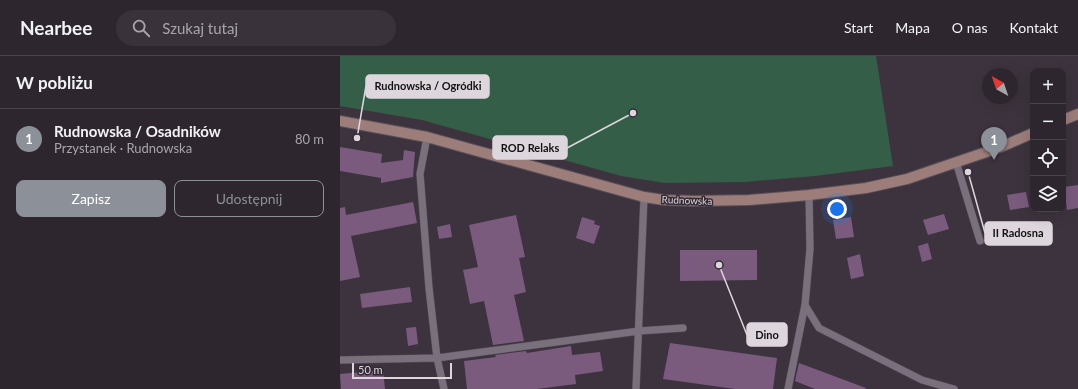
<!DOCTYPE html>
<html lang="pl">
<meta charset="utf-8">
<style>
:root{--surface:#2e262e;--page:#3a323a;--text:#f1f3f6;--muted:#a7a5aa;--line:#49434a;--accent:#8c9099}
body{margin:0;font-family:Lato,sans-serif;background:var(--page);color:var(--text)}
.controls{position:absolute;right:12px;top:12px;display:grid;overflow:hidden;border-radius:8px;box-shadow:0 4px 16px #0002}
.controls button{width:36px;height:36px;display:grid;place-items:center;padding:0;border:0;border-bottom:1px solid var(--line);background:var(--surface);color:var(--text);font:20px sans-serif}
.compass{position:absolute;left:642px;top:12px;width:36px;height:36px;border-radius:50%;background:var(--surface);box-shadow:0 4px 16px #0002;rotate:320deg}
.scale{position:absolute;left:12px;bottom:10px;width:100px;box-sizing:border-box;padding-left:4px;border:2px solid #ddd7dd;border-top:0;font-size:11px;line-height:14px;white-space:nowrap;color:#ddd7dd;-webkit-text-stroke:3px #332934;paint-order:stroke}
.you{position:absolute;left:497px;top:153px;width:14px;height:14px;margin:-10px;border:3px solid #fff;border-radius:50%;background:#1a73e8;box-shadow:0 0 0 6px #1a73e833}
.badge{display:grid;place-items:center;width:26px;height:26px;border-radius:50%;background:var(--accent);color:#fff;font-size:13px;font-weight:700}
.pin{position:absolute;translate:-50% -33px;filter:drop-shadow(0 1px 2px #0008)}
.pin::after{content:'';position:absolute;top:21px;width:14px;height:12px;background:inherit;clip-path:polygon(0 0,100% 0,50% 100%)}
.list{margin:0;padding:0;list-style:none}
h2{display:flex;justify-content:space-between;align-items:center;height:52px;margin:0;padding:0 16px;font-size:17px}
h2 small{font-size:13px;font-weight:400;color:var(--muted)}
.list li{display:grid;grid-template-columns:26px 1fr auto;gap:12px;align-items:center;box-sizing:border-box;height:60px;padding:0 16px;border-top:1px solid var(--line)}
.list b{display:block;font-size:15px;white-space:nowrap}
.list p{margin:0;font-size:13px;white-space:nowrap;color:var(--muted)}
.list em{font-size:13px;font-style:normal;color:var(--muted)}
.actions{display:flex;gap:8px;padding:12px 16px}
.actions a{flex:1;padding:9px 0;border:1px solid var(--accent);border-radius:8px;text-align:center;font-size:14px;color:var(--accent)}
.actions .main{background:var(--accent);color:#fff}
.icon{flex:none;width:22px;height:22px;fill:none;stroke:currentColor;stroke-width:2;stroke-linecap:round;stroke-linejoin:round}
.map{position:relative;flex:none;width:738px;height:333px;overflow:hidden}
header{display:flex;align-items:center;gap:24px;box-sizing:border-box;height:56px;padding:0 20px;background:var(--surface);border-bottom:1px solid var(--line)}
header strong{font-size:19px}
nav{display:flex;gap:22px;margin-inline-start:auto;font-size:14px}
.search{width:280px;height:36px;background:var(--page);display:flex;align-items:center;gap:10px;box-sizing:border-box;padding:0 14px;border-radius:22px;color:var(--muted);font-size:15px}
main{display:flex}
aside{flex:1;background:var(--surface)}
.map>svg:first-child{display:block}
.green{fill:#345e47}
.building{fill:#7a5b7e}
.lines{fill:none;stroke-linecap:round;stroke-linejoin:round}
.lane-casing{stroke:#585059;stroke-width:8}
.secondary-casing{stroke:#585059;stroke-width:12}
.lane{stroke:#7a6f7c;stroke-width:7}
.secondary{stroke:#9c7d7a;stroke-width:10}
.labels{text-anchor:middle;stroke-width:3;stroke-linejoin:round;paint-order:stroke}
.street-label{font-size:10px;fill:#ddd7dd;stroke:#332934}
.leader{fill:none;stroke:#ddd7dd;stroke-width:1.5}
.callout-dot{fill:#ddd7dd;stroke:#332934;stroke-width:1.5}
.callout{fill:#ddd7dd;stroke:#ddd7dd;stroke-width:1.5}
.callout-label{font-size:11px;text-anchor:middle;font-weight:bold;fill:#111}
</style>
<header>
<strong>Nearbee</strong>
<div class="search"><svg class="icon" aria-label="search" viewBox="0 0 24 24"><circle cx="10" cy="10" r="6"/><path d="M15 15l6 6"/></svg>Szukaj tutaj</div>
<nav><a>Start</a><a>Mapa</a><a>O nas</a><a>Kontakt</a></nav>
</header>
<main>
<aside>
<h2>W pobliżu<small></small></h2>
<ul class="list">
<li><span class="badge">1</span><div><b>Rudnowska / Osadników</b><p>Przystanek · Rudnowska</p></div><em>80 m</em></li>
</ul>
<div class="actions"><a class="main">Zapisz</a><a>Udostępnij</a></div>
</aside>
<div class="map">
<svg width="738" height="333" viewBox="0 0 738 333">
<rect width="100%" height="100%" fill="#3d333e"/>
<!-- green -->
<path class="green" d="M0 0H536L553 110 475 120 404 126 325 127 281 120 82 64 0 50Z"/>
<!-- building -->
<path class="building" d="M0 91 42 98 41 107 63 104 64 94 75 96 73 121 41 127V122L0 115Z
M738 129V152L727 154 724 131Z
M686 136 689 151 670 154 667 139Z
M73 146 77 167 11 180 20 221 0 225V152L5 151 6 159Z
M604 158 609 173 588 179 583 164Z
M176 159 185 201 179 202 186 236 174 239 184 285 153 289 144 245 130 248 123 214 138 211 129 169Z
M242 161 255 165 254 168 260 170 254 188 236 182Z
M511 161 514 181 496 183 493 164Z
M110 168 112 181 99 183 97 171Z
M588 187 592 203 582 206 578 190Z
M340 194H417V224L340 225Z
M520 198 524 220 511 223 507 202Z
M70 231 72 246 22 252 20 238Z
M76 271 78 288 68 290 66 272Z
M330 287 437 302 433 333H395L323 323Z
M231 290 232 299 260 296 263 315 235 319 236 328 197 333H127L124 305 156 301 155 299 186 295 187 297Z
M459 307 526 332 525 333H475L455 325Z
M43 314 45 333H1L0 318Z"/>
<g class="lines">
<!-- lane casing -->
<g class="lane-casing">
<path id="lane" d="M87 81 80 118 89 232 97 302 104 333
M616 106 640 185
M465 249 479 272 582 324 614 333
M0 304 97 302 299 275 343 272
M296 333 304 141
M448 333 465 249 470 193 469 139"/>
</g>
<!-- secondary casing -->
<g class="secondary-casing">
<path id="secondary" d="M723 64 738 58
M0 65 87 81 304 141 324 144 354 145 409 144 469 139 526 132 567 123 661 91 693 77"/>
</g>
<!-- lane -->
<use href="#lane" class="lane"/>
<!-- secondary -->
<use href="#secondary" class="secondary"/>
</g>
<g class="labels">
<!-- street labels -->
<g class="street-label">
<text transform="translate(347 144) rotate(2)" y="4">Rudnowska</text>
</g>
</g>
<!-- callouts -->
<path class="leader" d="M17 82L26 30M293 57L227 92M628 116L645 177M379 209L407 279"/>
<g class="callout-dot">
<circle cx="17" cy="82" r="4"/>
<circle cx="293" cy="57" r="4"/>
<circle cx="628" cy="116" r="4"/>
<circle cx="379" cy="209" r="4"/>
</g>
<g class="callout">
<rect x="26" y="19" width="123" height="23" rx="4"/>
<rect x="153" y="80" width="74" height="23" rx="4"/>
<rect x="645" y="166" width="67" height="23" rx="4"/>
<rect x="407" y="267" width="40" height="23" rx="4"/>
</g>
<g class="callout-label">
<text x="88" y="34">Rudnowska / Ogródki</text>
<text x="190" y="96">ROD Relaks</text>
<text x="678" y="181">II Radosna</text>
<text x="427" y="283">Dino</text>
</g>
</svg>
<div class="controls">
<button>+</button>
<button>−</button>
<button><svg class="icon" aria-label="locate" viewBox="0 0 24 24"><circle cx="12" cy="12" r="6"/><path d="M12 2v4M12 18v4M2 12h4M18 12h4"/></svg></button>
<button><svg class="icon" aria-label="layers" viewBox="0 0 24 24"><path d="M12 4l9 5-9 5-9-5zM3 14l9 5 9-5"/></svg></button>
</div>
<svg class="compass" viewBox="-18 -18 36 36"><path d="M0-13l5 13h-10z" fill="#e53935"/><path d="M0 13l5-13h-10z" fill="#a7a5aa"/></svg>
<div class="scale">50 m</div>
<div class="you"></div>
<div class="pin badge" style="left:654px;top:104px">1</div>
</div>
</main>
